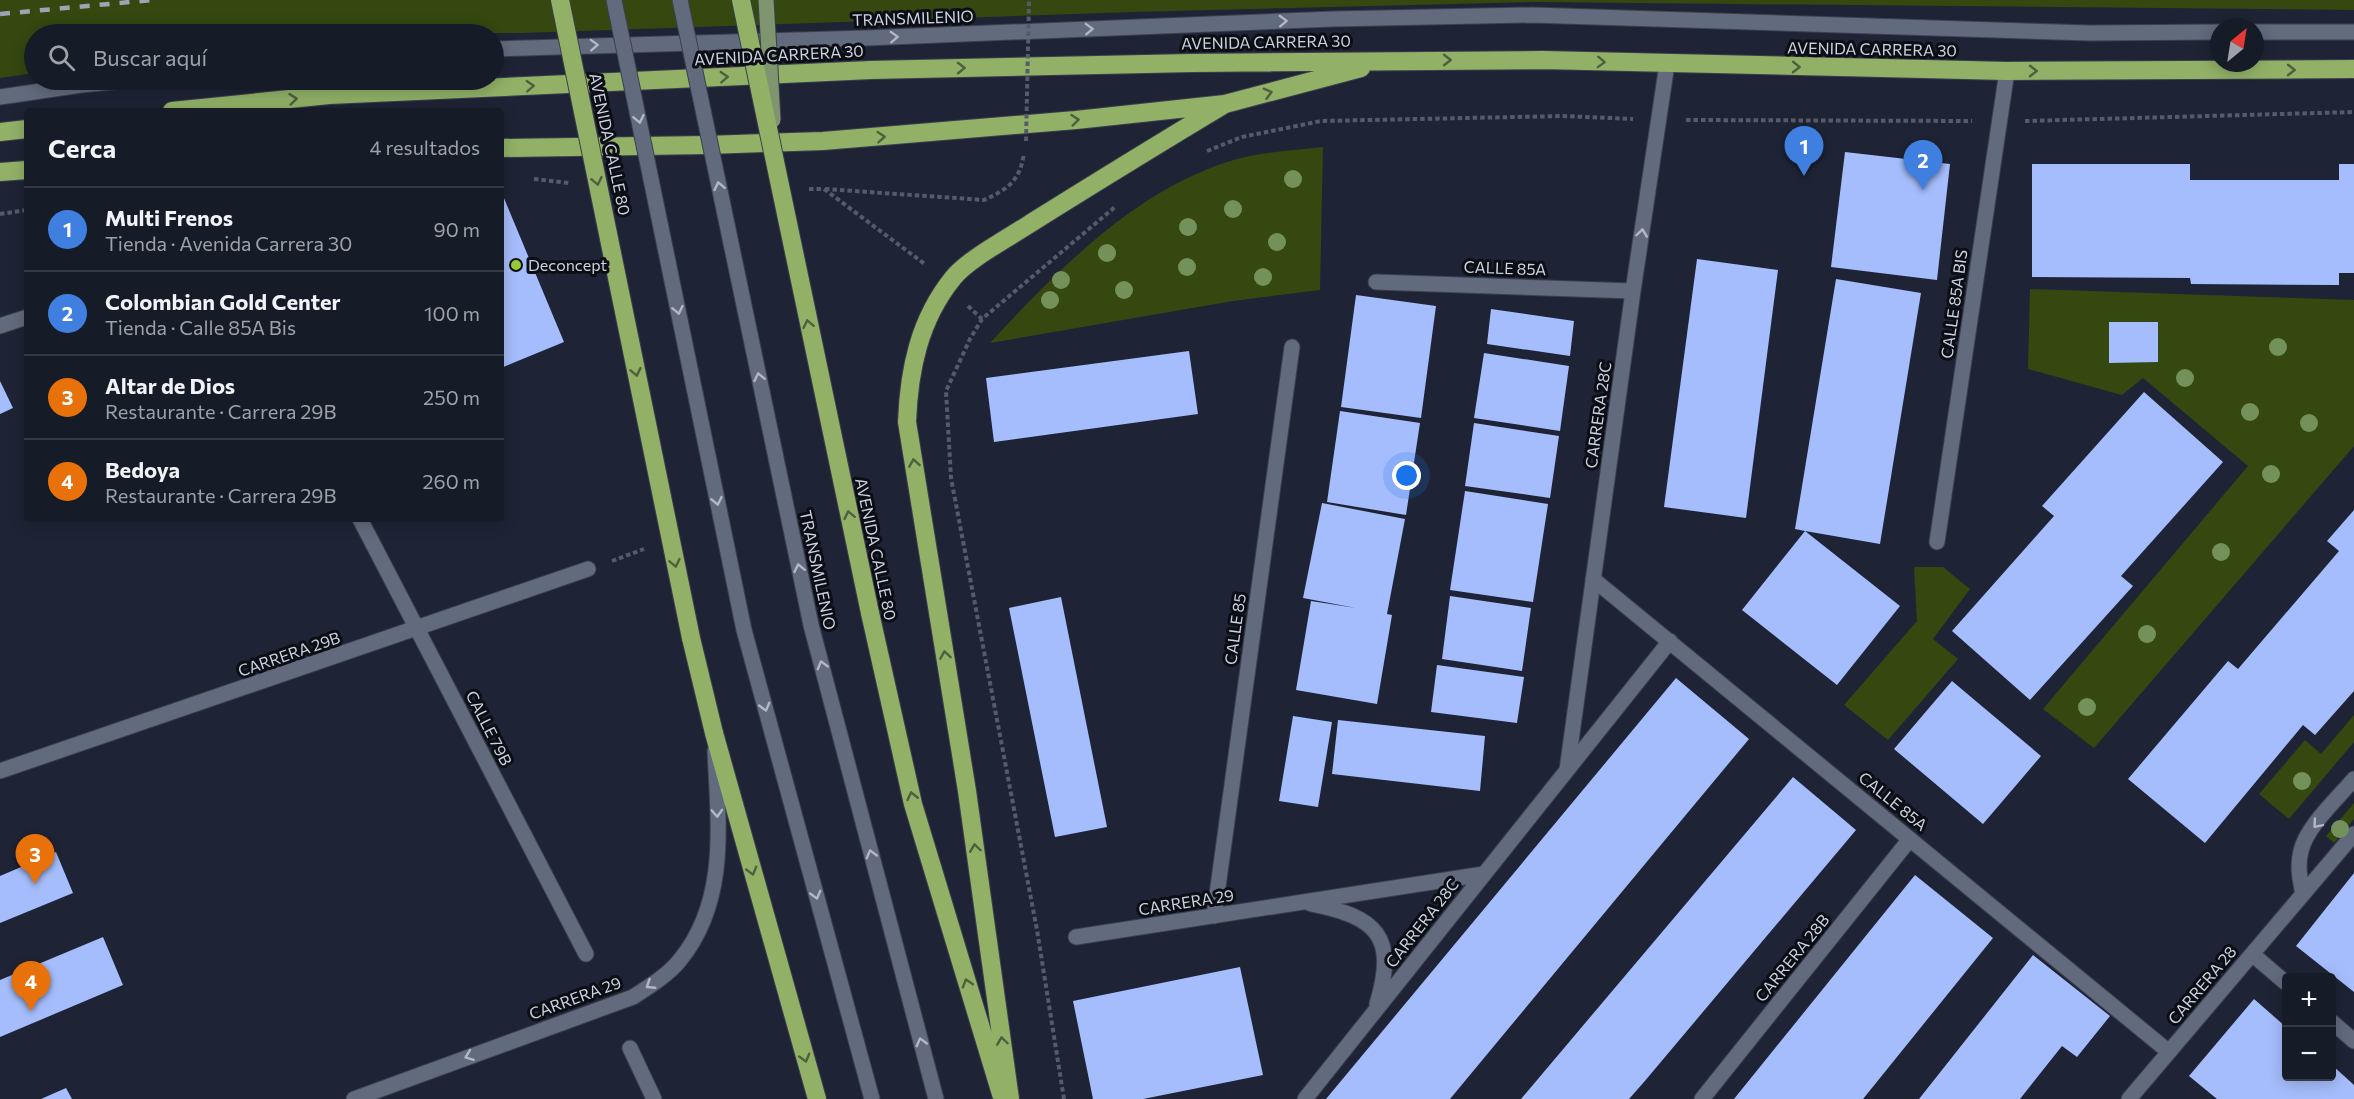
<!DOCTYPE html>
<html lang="es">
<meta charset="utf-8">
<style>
:root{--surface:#161b28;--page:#232834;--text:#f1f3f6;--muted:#9ea1a8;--line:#353945;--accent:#98cb38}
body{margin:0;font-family:Commissioner,sans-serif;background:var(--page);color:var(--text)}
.controls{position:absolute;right:18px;bottom:18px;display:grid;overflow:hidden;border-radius:6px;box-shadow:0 3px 15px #0003}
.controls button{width:54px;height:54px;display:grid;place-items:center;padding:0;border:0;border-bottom:2px solid var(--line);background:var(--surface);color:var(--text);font:30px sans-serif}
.compass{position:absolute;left:2210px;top:18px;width:54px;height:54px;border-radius:50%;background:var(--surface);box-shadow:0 3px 15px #0003;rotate:30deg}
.you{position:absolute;left:1407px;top:476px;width:21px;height:21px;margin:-15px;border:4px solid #fff;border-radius:50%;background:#1a73e8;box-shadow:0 0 0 9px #1a73e833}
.badge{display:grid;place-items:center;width:39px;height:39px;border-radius:50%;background:var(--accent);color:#fff;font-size:20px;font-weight:700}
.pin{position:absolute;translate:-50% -50px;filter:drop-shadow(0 2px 3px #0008)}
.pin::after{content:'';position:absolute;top:32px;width:21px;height:18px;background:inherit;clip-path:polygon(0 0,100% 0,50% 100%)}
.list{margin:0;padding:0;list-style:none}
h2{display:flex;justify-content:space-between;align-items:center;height:78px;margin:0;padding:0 24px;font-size:26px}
h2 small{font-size:20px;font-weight:400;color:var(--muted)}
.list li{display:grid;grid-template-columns:39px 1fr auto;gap:18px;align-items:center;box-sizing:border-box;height:84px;padding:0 24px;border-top:2px solid var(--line)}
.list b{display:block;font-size:22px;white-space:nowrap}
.list p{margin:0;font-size:20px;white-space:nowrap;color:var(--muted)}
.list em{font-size:20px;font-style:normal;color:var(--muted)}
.icon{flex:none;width:33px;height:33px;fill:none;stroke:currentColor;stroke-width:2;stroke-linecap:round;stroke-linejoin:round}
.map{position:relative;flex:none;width:2354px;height:1099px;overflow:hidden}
.search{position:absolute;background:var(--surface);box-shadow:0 3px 15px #0003;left:24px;top:24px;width:480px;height:66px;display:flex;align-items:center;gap:15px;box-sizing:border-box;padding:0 21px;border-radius:33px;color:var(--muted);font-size:22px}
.panel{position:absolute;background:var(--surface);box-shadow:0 3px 15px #0003;left:24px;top:108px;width:480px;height:414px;border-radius:6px}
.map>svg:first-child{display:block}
.green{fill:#344810}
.building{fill:#a5bdfc}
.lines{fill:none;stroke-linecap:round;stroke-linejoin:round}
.minor-casing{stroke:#3b404e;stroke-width:17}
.highway-casing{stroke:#3b404e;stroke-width:20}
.path{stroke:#565b6a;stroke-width:4;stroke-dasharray:4.5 3;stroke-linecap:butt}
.minor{stroke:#626a7e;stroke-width:15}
.highway{stroke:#92b167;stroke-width:18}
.rail{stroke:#9fa4b1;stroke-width:4.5;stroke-dasharray:10 10;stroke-linecap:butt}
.minor-bridge-casing{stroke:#3b404e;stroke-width:17;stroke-linecap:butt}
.major-bridge-casing{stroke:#3b404e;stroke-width:17;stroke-linecap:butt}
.highway-bridge-casing{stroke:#3b404e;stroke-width:20;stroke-linecap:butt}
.path-bridge{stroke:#565b6a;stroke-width:4;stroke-dasharray:4.5 3;stroke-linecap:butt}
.minor-bridge{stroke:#626a7e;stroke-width:15}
.major-bridge{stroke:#7f9570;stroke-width:15}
.highway-bridge{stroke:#92b167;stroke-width:18}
.tree{fill:#74905b}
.oneway{stroke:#b3b8c6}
.oneway2{stroke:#4e603e}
.poi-dot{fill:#98cb38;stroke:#0b0e15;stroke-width:2}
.labels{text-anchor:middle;stroke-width:6;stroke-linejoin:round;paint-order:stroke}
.street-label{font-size:16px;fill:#ced2de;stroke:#0b0e15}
.poi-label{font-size:16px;fill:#ced2de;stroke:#0b0e15;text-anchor:start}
</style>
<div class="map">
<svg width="2354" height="1099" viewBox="0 0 2354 1099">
<rect width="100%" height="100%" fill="#1e2435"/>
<!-- green -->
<path class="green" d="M0 0H2354V10L1537 2 1132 12 522 33 34 34V73L0 78Z
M1323 147 1320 290 1233 301 990 343C1058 269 1147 178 1250 156 1274 151 1299 150 1323 147Z
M2030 289 2354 300V446L2094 748 2043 709 2248 466 2143 378 2122 395 2028 369Z
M1914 567H1943L1970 589 1933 639 1958 659 1888 740 1844 705 1917 621Z
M2354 715V742L2289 819 2259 794 2305 740 2321 754Z
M2354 803V819L2334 843 2326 836Z"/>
<!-- building -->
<path class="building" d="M1845 152 1950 164 1937 280 1831 267Z
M2032 164H2190V180H2339V164H2354V273H2339V285L2191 284 2190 278 2032 277Z
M501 191 564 342 501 368Z
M1697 259 1778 270 1746 518 1664 507Z
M1836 279 1921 293 1880 544 1805 531 1900 606 1837 685 1742 610 1805 531 1795 529Z
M1356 295 1436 306 1421 418 1341 407Z
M1491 309 1574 321 1570 356 1487 344Z
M2109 322H2158V362L2109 363Z
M1189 351 1198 414 994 442 986 378Z
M1484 353 1569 366 1560 431 1474 418Z
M0 381 13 408 0 414Z
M2144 392 2223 462 2121 576 2133 586 2030 700 1952 631 2054 516 2042 506Z
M1340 411 1420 423 1406 515 1327 502Z
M1474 423 1559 436 1550 498 1465 486Z
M1465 491 1548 504 1533 602 1450 590Z
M1322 503 1405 519 1387 614 1392 615 1377 704 1296 690 1311 601 1356 608 1303 598Z
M2354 510V691L2315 735 2303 725 2205 843 2128 779 2228 661 2238 669 2339 551 2327 541Z
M1450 596 1531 608 1522 671 1442 659Z
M1061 597 1107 827 1055 837 1009 608Z
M1437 665 1524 677 1517 723 1431 712Z
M1676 678 1749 739 1655 852 1450 1099H1326Z
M1952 681 2041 756 1983 824 1894 749Z
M1293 716 1332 722 1318 807 1279 801Z
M1338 720 1485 736 1480 791 1332 774Z
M1793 777 1856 830 1644 1082 1629 1099H1521Z
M56 852 73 893 0 923V876Z
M2354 873V992L2296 946Z
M1915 875 1993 938 1901 1052 1863 1099H1734Z
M103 937 123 985 0 1037V980Z
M2033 955 2110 1016 2077 1057 2062 1046 2020 1099H1919Z
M1240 967 1263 1075 1143 1099H1093L1073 1001Z
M2254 999 2286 1027V1077H2331L2332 1065 2354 1085V1099H2217L2189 1076Z
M66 1088 72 1099H41Z"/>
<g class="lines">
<!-- minor casing -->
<g class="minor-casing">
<path id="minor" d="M2255 32H2354
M494 49 867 38 1333 19 1532 15 2090 33 2219 32
M0 97 81 85 132 80
M1376 282 1633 291
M0 326 27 317
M360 519 586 954
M1937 542 2007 71
M1593 579 2169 1052
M811 625 936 1099
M744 630 872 1099
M1567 770 1633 291 1667 64
M0 771 588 569
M2303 894C2300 880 2297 866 2301 851 2306 827 2338 798 2354 779
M1311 904C1378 917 1397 937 1377 1004
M1214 916 1292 347
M1076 937 1484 874
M2252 954 2286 983
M2332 1022 2354 1041
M630 1048 654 1099
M354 1099 633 997C650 986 668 975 680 960 729 900 718 822 715 751
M1305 1099 1670 641
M1702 1099 1910 839
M2129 1099 2354 834"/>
</g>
<!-- highway casing -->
<g class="highway-casing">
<path id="highway" d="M172 111 329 95 871 70 1192 63 1543 60 2007 71 2354 69
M0 132 27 129
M501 148 707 145 823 141 1076 120 1225 104 1361 68
M0 172 27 170
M870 613 913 804 1001 1094
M691 638 714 733 817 1099
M1010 1099 967 791 907 422C909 370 919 320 953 278 968 259 1010 237 1031 223 1095 183 1160 143 1225 104"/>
</g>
<!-- path -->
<path class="path" d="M1686 120 1972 121
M2025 121 2354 112
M1207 151 1242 137 1321 121 1563 116 1633 119
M534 179 569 183
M809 189H824L926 265
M825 189 984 200C1008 189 1020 181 1024 153
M0 214 27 210
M968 306 982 319
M612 561 644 549
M1064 1099 1037 930 951 478 946 391 970 339 982 319 1115 207"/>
<!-- minor -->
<use href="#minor" class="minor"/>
<!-- highway -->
<use href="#highway" class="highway"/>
<!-- rail -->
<path class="rail" d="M0 14 152 0"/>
<!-- minor-bridge casing -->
<g class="minor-bridge-casing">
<path id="minor-bridge" d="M614 0 744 630
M680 0 811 625"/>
</g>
<!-- major-bridge casing -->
<g class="major-bridge-casing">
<path id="major-bridge" d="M766 0 773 120"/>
</g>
<!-- highway-bridge casing -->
<g class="highway-bridge-casing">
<path id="highway-bridge" d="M560 0 691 638
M741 0 870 613"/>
</g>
<!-- path-bridge -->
<path class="path-bridge" d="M1026 141 1029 0"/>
<!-- minor-bridge -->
<use href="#minor-bridge" class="minor-bridge"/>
<!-- major-bridge -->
<use href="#major-bridge" class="major-bridge"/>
<!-- highway-bridge -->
<use href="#highway-bridge" class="highway-bridge"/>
</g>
<!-- trees -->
<g class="tree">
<circle cx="1293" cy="179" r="9"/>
<circle cx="1233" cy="209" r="9"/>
<circle cx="1188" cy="227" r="9"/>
<circle cx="1277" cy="242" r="9"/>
<circle cx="1107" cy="253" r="9"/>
<circle cx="1187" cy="267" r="9"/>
<circle cx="1263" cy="277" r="9"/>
<circle cx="1061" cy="280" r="9"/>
<circle cx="1124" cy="290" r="9"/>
<circle cx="1050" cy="300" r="9"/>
<circle cx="2278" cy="347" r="9"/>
<circle cx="2185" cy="378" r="9"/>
<circle cx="2250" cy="412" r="9"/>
<circle cx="2309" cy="423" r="9"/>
<circle cx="2271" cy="474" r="9"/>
<circle cx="2221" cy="552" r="9"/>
<circle cx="2147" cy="634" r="9"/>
<circle cx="2087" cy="707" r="9"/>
<circle cx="2302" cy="781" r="9"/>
<circle cx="2340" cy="829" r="9"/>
</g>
<!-- one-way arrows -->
<defs><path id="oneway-chevron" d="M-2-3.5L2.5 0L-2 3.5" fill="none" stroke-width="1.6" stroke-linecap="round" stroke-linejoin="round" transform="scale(1.5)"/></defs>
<g class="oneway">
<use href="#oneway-chevron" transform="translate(1283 21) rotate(-2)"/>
<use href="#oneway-chevron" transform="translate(1089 29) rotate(-2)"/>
<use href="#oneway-chevron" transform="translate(894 37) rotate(-2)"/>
<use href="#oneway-chevron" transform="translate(594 45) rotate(-2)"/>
<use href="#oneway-chevron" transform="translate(639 119) rotate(78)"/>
<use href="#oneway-chevron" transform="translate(719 186) rotate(-102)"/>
<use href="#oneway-chevron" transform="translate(1642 233) rotate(-82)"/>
<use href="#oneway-chevron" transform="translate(678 310) rotate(78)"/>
<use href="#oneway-chevron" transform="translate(759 377) rotate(-102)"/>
<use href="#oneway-chevron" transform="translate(717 501) rotate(78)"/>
<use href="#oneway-chevron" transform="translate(799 568) rotate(-102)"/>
<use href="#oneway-chevron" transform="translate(822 665) rotate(-105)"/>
<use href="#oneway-chevron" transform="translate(765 707) rotate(75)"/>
<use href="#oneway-chevron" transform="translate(717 813) rotate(87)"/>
<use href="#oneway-chevron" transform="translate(2317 824) rotate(130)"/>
<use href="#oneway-chevron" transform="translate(871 854) rotate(-105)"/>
<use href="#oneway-chevron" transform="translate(816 895) rotate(75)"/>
<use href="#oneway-chevron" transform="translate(650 985) rotate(147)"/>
<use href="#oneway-chevron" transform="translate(921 1042) rotate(-105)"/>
<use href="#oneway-chevron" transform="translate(469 1056) rotate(160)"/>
</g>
<g class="oneway2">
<use href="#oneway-chevron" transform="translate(1447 60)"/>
<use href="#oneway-chevron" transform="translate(1601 62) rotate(2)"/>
<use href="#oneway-chevron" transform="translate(1796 67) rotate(1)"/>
<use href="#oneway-chevron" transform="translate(961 68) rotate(-1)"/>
<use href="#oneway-chevron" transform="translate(2291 70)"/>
<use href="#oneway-chevron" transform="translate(2033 71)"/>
<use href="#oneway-chevron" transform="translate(724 77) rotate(-3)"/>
<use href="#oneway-chevron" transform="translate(530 86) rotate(-3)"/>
<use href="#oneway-chevron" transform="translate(1268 93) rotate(-15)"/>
<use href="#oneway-chevron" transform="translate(293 99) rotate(-6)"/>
<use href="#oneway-chevron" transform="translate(1075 120) rotate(-6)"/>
<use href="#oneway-chevron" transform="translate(881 137) rotate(-4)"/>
<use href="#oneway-chevron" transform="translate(597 181) rotate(78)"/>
<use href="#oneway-chevron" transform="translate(808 324) rotate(-102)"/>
<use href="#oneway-chevron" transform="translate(636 372) rotate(78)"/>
<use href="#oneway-chevron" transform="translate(914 463) rotate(-99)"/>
<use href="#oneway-chevron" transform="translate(849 515) rotate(-102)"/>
<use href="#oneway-chevron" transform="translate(675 563) rotate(78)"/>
<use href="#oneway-chevron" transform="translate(945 655) rotate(-99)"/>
<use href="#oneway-chevron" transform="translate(912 796) rotate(-103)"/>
<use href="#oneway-chevron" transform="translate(975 848) rotate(-98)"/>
<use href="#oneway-chevron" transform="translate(752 871) rotate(74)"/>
<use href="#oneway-chevron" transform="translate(967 983) rotate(-107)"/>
<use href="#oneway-chevron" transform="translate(1002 1041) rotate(-98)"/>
<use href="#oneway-chevron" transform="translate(805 1058) rotate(74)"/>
</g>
<!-- markers -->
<circle class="poi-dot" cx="516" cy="265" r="6"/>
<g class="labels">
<!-- street labels -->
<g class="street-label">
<text transform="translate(913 18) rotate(-2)" y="6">TRANSMILENIO</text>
<text transform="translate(1266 42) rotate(-1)" y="6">AVENIDA CARRERA 30</text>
<text transform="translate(1872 49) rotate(1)" y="6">AVENIDA CARRERA 30</text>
<text transform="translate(779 55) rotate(-3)" y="6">AVENIDA CARRERA 30</text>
<text transform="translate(610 144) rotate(78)" y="6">AVENIDA CALLE 80</text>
<text transform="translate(1505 268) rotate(2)" y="6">CALLE 85A</text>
<text transform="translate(1954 304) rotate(-82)" y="6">CALLE 85A BIS</text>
<text transform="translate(1598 415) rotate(-82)" y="6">CARRERA 28C</text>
<text transform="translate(876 549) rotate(78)" y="6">AVENIDA CALLE 80</text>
<text transform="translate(818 570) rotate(78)" y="6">TRANSMILENIO</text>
<text transform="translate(1235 629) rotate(-82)" y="6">CALLE 85</text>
<text transform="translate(289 654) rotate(-19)" y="6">CARRERA 29B</text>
<text transform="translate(489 728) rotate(63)" y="6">CALLE 79B</text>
<text transform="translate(1893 801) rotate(39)" y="6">CALLE 85A</text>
<text transform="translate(1186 902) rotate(-9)" y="6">CARRERA 29</text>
<text transform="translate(1422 923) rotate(-52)" y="6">CARRERA 28C</text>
<text transform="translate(1792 958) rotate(-51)" y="6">CARRERA 28B</text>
<text transform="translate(2202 985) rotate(-50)" y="6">CARRERA 28</text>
<text transform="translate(575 998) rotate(-20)" y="6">CARRERA 29</text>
</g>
<!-- poi labels -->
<g class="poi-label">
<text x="528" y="271">Deconcept</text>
</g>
</g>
</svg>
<div class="controls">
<button>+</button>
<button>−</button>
</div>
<svg class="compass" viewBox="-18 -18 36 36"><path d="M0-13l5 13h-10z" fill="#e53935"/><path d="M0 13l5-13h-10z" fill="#9ea1a8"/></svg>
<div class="you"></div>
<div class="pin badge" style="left:1804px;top:176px;background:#3f7fe0">1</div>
<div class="pin badge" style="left:1923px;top:190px;background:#3f7fe0">2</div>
<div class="pin badge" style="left:35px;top:884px;background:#e8710a">3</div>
<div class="pin badge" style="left:31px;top:1011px;background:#e8710a">4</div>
<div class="search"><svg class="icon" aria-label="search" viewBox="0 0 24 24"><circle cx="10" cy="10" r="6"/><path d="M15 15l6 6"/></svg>Buscar aquí</div>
<section class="panel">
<h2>Cerca<small>4 resultados</small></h2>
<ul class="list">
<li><span class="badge" style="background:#3f7fe0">1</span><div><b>Multi Frenos</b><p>Tienda · Avenida Carrera 30</p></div><em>90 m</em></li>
<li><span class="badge" style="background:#3f7fe0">2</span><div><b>Colombian Gold Center</b><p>Tienda · Calle 85A Bis</p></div><em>100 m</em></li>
<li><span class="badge" style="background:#e8710a">3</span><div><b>Altar de Dios</b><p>Restaurante · Carrera 29B</p></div><em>250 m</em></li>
<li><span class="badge" style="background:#e8710a">4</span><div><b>Bedoya</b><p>Restaurante · Carrera 29B</p></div><em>260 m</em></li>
</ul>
</section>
</div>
